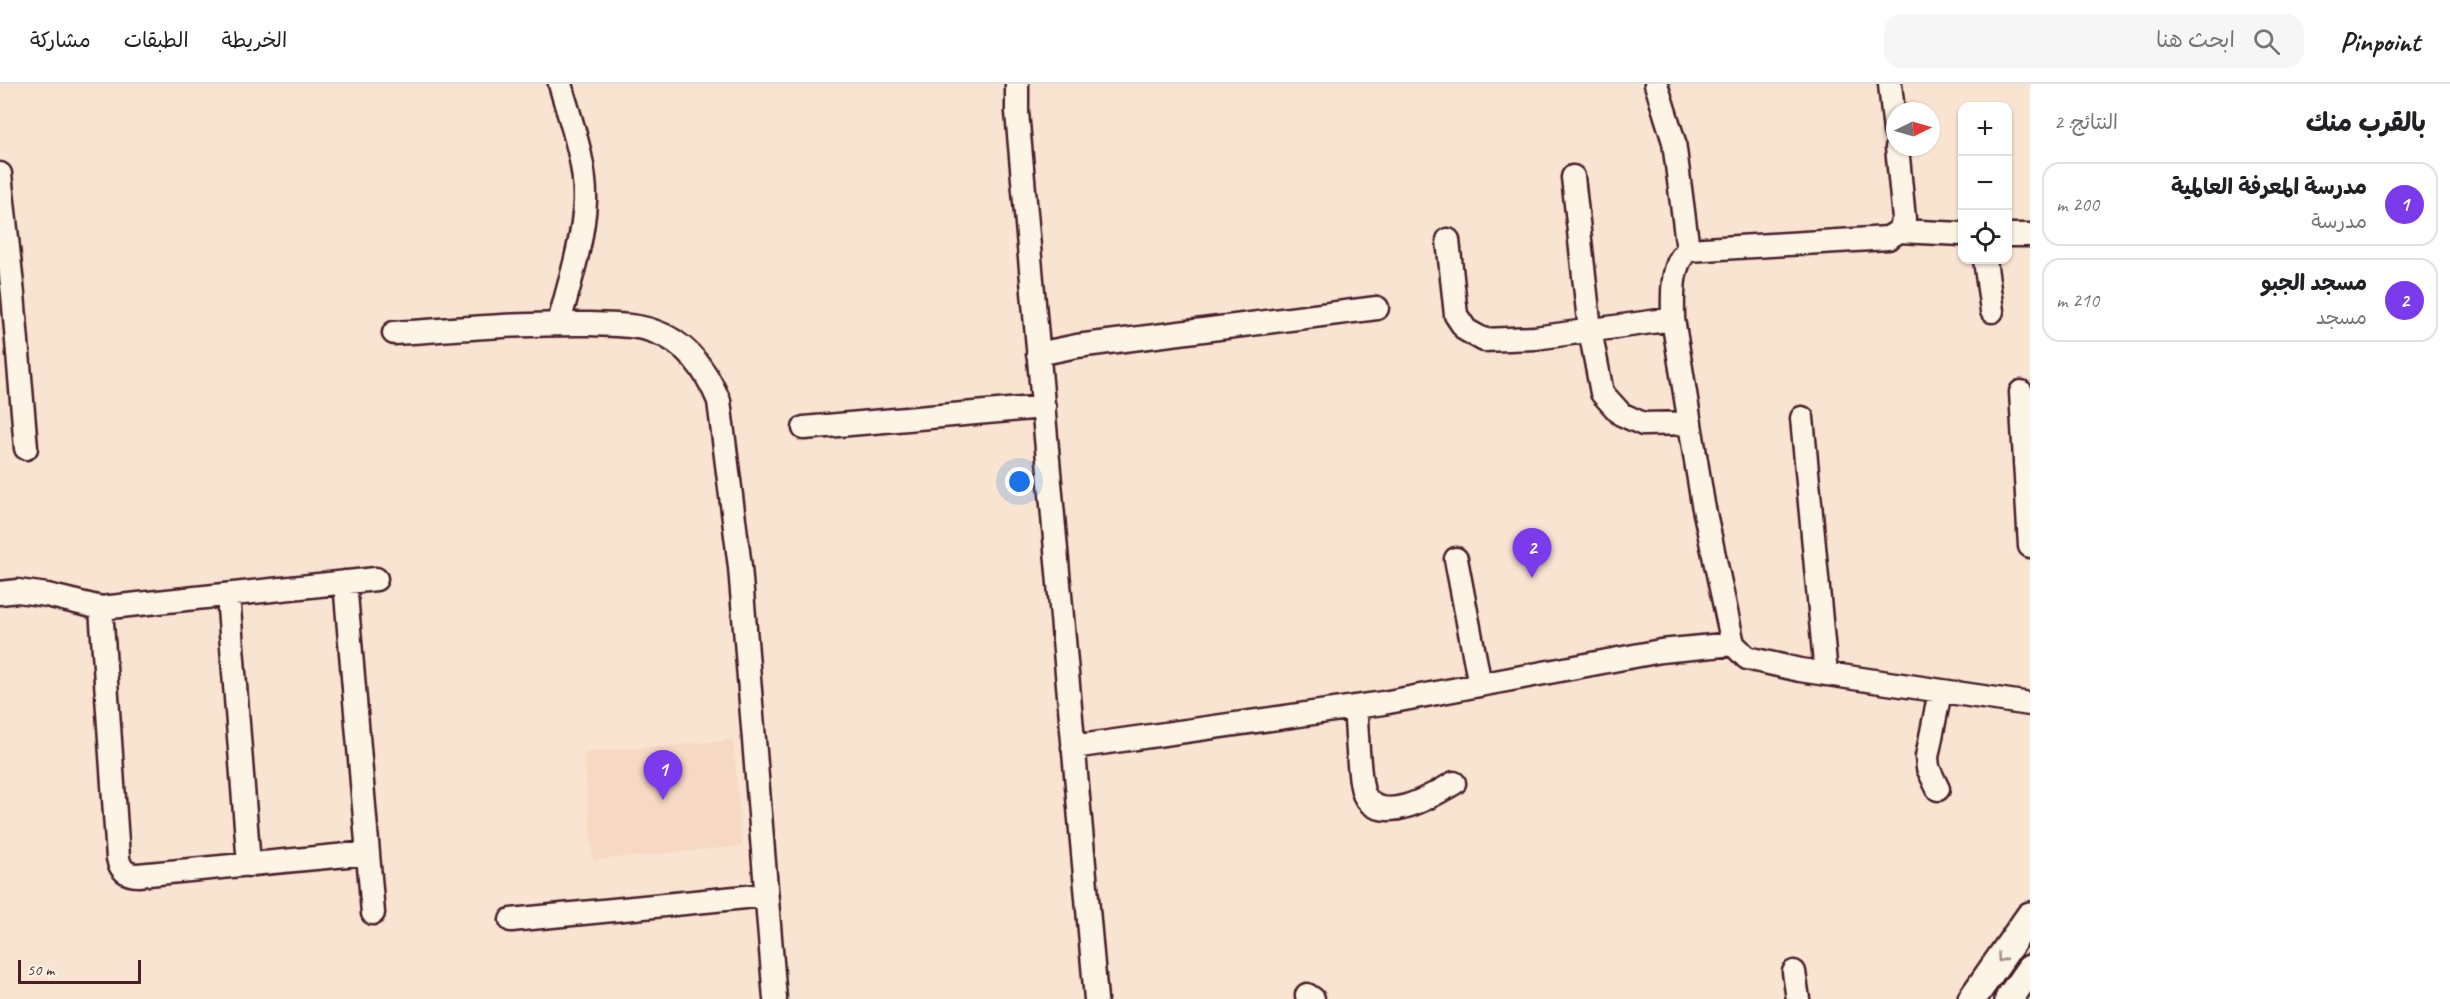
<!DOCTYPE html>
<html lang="ar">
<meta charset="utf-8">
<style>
:root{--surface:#fff;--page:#f6f6f6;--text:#202124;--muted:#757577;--line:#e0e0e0;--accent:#7c3aed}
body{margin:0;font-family:Caveat,"Playpen Sans Arabic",sans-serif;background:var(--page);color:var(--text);direction:rtl}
.controls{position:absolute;right:18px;top:18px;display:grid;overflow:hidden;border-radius:12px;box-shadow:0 2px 4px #0004}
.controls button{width:54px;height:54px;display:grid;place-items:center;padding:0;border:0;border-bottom:2px solid var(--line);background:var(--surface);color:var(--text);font:30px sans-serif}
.compass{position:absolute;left:1886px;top:18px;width:54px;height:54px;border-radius:50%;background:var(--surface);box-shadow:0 2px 4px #0004;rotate:85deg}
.scale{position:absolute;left:18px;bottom:15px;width:123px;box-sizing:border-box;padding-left:6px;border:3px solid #4a1f2b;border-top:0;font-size:16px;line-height:21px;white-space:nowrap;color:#4a1f2b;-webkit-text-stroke:4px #fcf5e5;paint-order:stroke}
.you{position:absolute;left:1020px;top:398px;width:21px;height:21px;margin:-15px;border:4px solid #fff;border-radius:50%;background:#1a73e8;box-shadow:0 0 0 9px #1a73e833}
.badge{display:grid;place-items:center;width:39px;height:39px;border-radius:50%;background:var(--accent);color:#fff;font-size:20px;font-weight:700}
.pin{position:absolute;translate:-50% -50px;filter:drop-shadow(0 2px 3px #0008)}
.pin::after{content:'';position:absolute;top:32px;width:21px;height:18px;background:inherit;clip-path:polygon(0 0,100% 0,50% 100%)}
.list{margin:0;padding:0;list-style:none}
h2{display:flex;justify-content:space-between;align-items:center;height:78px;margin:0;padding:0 24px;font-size:26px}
h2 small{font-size:20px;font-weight:400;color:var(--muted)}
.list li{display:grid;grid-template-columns:39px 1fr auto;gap:18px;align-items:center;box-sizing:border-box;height:84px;margin:0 12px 12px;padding:0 12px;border:2px solid var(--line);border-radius:18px}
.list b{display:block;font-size:22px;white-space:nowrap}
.list p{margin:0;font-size:20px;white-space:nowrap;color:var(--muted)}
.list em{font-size:20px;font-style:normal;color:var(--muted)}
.icon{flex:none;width:33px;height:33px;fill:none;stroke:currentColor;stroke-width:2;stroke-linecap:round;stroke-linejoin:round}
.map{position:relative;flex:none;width:2030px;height:915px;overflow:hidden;direction:ltr}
header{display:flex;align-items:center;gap:36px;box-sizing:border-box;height:84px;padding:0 30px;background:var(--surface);border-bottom:2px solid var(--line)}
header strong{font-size:28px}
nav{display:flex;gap:33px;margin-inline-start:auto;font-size:21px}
.search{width:420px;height:54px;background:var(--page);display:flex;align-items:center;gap:15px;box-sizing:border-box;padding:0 21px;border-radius:18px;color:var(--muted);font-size:22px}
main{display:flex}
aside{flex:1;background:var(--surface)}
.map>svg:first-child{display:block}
.built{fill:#f6d8c3}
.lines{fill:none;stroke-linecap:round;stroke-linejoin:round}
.minor-casing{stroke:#4a1f2b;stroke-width:27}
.major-casing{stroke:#4a1f2b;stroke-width:32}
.minor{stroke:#fcf5e5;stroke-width:22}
.major{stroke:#fcf5e5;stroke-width:27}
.oneway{stroke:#a38a88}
</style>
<header>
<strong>Pinpoint</strong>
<div class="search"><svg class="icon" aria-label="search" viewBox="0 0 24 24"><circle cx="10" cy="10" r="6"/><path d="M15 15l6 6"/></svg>ابحث هنا</div>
<nav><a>الخريطة</a><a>الطبقات</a><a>مشاركة</a></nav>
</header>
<main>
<aside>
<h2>بالقرب منك<small>النتائج: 2</small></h2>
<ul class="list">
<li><span class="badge">1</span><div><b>مدرسة المعرفة العالمية</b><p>مدرسة</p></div><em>200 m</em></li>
<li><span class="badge">2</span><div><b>مسجد الجبو</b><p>مسجد</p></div><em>210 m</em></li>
</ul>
</aside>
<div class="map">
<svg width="2030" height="915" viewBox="0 0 2030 915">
<rect width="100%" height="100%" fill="#f8e4d1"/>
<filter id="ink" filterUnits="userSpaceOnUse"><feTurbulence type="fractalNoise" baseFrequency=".0167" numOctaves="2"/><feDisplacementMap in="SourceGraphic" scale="12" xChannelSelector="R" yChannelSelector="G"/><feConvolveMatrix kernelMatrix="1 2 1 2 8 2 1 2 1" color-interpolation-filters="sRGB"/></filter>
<g filter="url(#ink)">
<!-- built -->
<path class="built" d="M733 656 742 762 593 776 584 669Z"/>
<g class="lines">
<!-- minor casing -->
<g class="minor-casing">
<path id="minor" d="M1017 0V28L1096 915
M1656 0 1674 58 1688 166
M1890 0 1895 47
M1897 63 1904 135 1899 147
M0 90 13 210 26 364
M1573 93 1590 246 1602 309 1621 330 1643 340 1690 339
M1962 150 1899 147 1888 154 1688 166C1670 180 1673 214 1673 235L1703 420 1733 560 1747 574 1800 586 2030 620
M2008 151H2030
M1448 156 1456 231 1466 246 1484 256 1535 254 1673 235
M1985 176 1992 227
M559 239C569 200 583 159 585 117 586 78 571 38 560 0
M394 249C459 245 525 239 590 240 611 241 633 240 653 247 687 258 706 286 719 317L740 483 775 915
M1038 270 1077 262 1377 224
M2021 308 2030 462
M1802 334 1826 590
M804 344 1044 323
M1456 475 1480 601
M345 498 373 829
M0 509 18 507 47 511 101 524 376 495
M228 511 249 781
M101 524 118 774C120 786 127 791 138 791L368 769
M1355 623C1357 641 1358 696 1364 710 1380 744 1434 711 1454 699
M1073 663 1383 619 1661 567 1733 560
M1938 705 1928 684 1927 673 1940 608
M511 836 766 811
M1794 888 1798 915
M1307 911 1313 915"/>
</g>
<!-- major casing -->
<g class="major-casing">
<path id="major" d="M1972 915 2030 832
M2009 915 2030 885"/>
</g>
<!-- minor -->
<use href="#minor" class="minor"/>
<!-- major -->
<use href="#major" class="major"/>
</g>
<!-- one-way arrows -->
<defs><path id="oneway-chevron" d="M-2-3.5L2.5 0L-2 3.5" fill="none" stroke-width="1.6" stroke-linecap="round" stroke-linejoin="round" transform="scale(1.5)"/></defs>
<use class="oneway" href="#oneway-chevron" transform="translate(2001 874) rotate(125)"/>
</g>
</svg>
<div class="controls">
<button>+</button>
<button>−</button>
<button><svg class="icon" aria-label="locate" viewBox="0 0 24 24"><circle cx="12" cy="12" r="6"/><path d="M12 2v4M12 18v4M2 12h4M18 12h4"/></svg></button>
</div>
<svg class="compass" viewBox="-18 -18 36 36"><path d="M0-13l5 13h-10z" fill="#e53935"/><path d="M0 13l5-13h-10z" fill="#757577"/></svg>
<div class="scale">50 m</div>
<div class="you"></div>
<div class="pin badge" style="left:663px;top:716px">1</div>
<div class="pin badge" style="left:1532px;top:494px">2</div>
</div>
</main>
